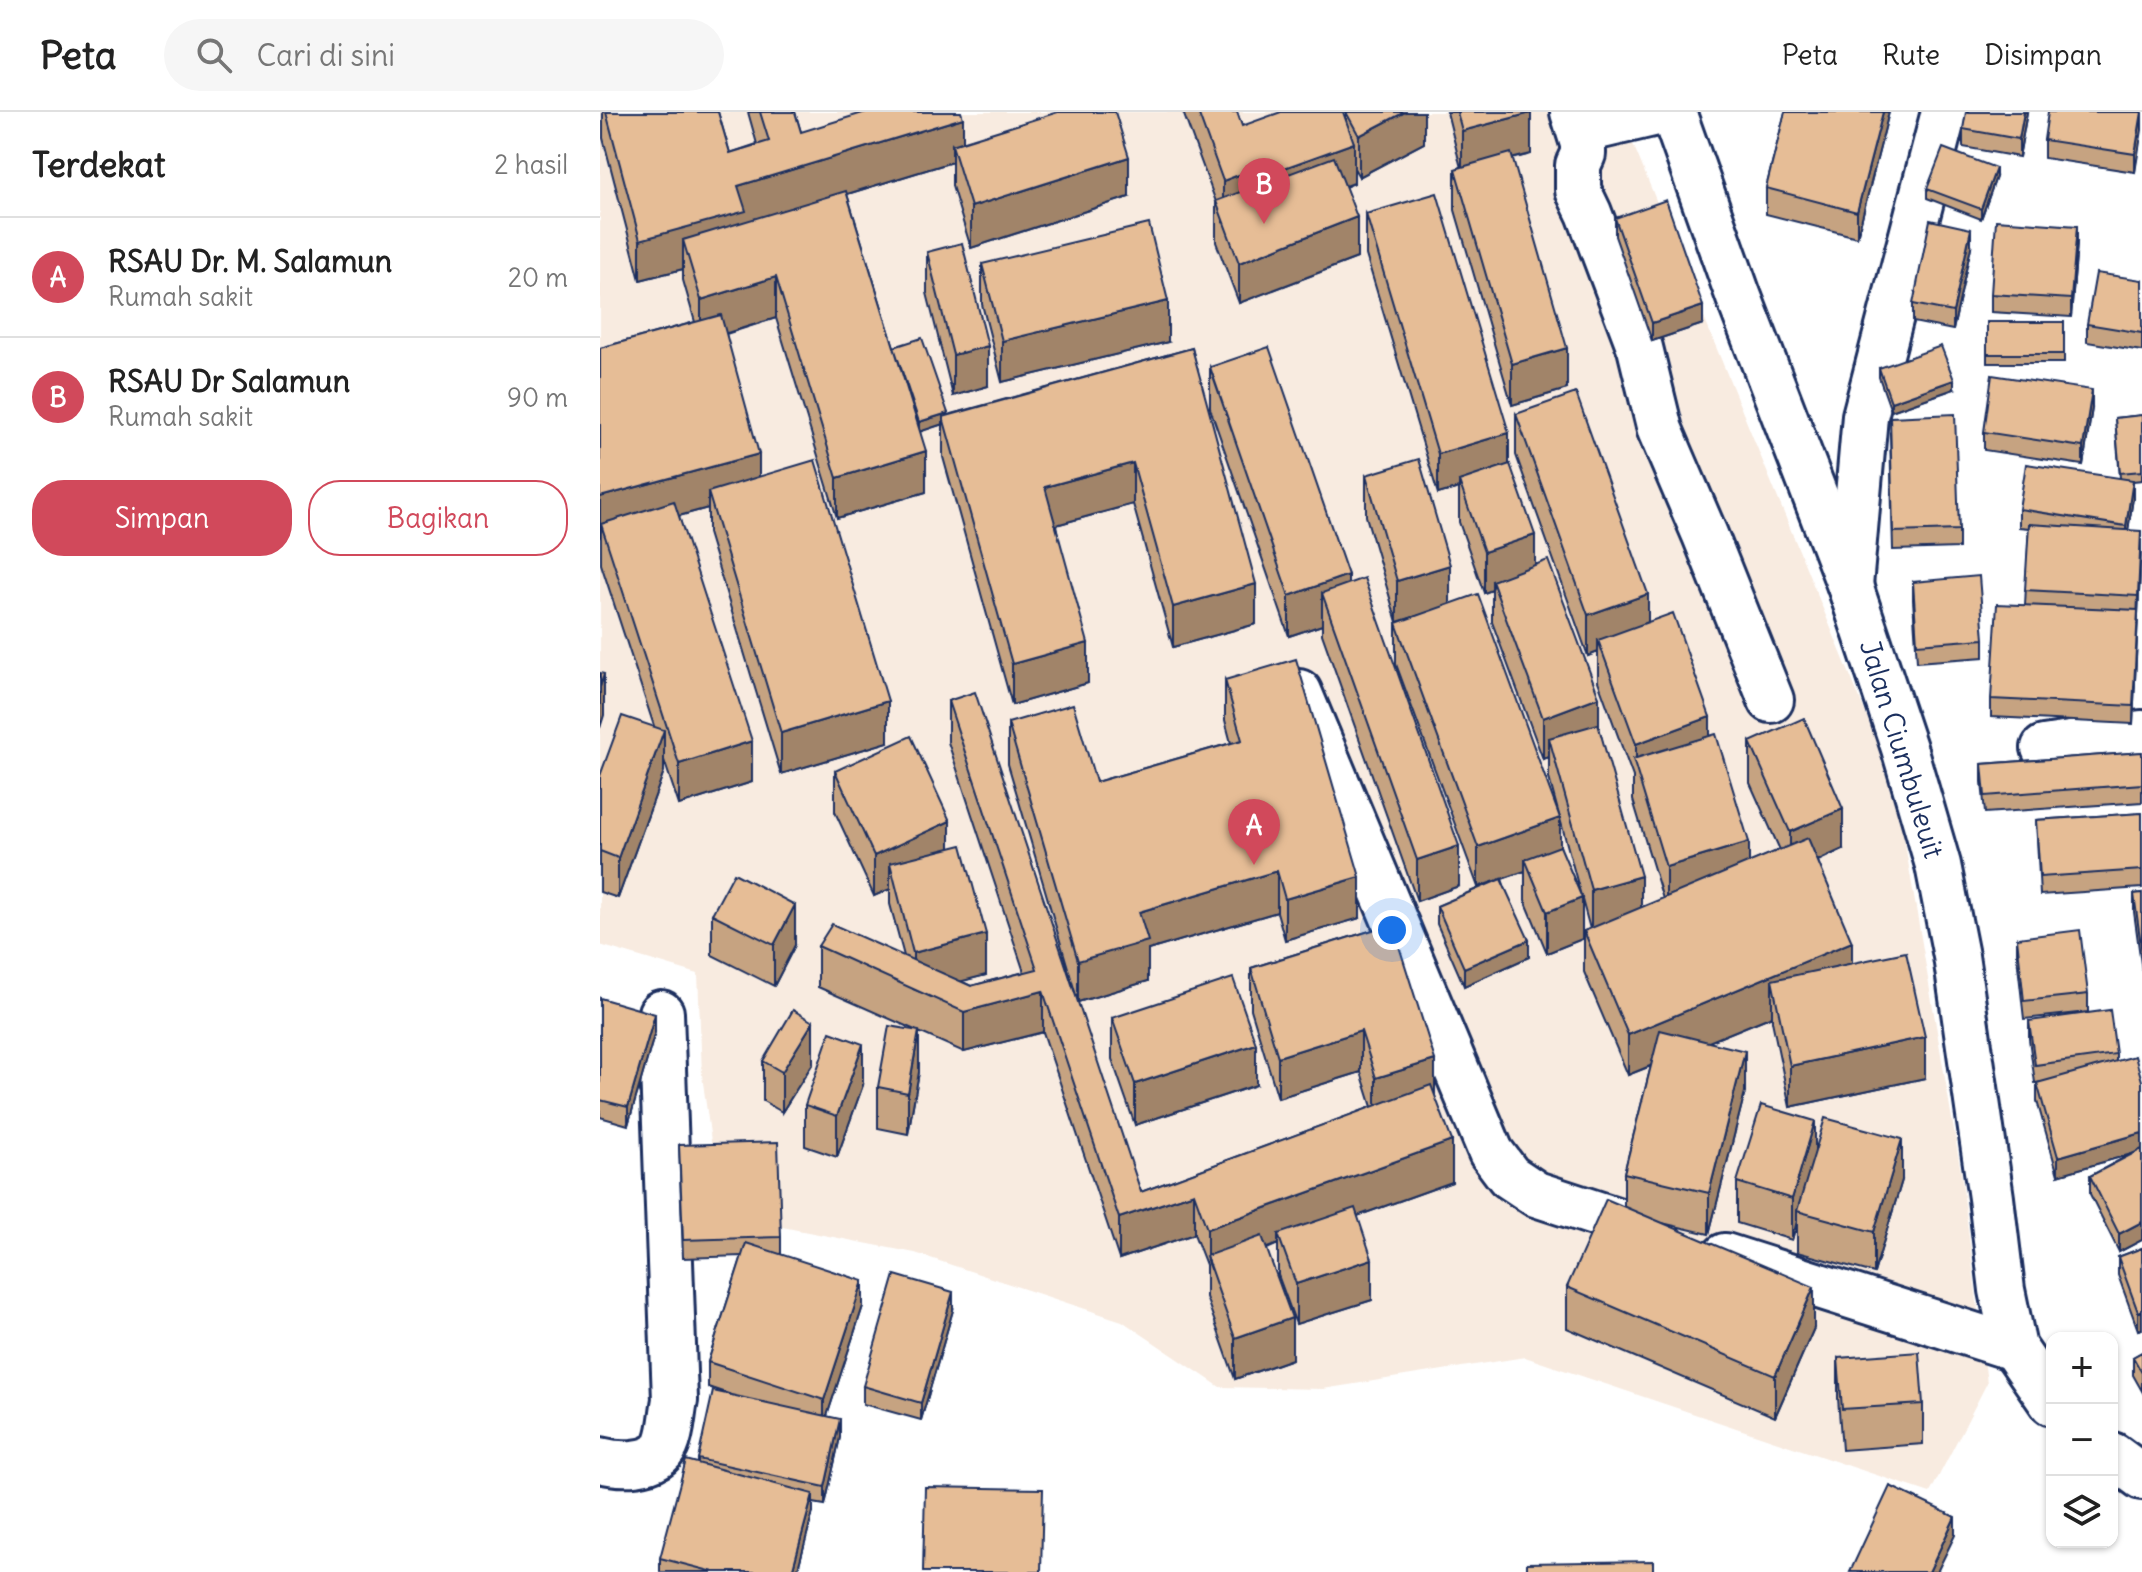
<!DOCTYPE html>
<html lang="id">
<meta charset="utf-8">
<style>
:root{--surface:#fff;--page:#f6f6f6;--text:#222;--muted:#767676;--line:#e0e0e0;--accent:#d1495b}
body{margin:0;font-family:Delius,sans-serif;background:var(--page);color:var(--text)}
.controls{position:absolute;right:24px;bottom:24px;display:grid;overflow:hidden;border-radius:16px;box-shadow:0 2px 6px #0004}
.controls button{width:72px;height:72px;display:grid;place-items:center;padding:0;border:0;border-bottom:2px solid var(--line);background:var(--surface);color:var(--text);font:40px sans-serif}
.you{position:absolute;left:792px;top:818px;width:28px;height:28px;margin:-20px;border:6px solid #fff;border-radius:50%;background:#1a73e8;box-shadow:0 0 0 12px #1a73e833}
.badge{display:grid;place-items:center;width:52px;height:52px;border-radius:50%;background:var(--accent);color:#fff;font-size:26px;font-weight:700}
.pin{position:absolute;translate:-50% -66px;filter:drop-shadow(0 2px 4px #0008)}
.pin::after{content:'';position:absolute;top:42px;width:28px;height:24px;background:inherit;clip-path:polygon(0 0,100% 0,50% 100%)}
.list{margin:0;padding:0;list-style:none}
h2{display:flex;justify-content:space-between;align-items:center;height:104px;margin:0;padding:0 32px;font-size:34px}
h2 small{font-size:26px;font-weight:400;color:var(--muted)}
.list li{display:grid;grid-template-columns:52px 1fr auto;gap:24px;align-items:center;box-sizing:border-box;height:120px;padding:0 32px;border-top:2px solid var(--line)}
.list b{display:block;font-size:30px;white-space:nowrap}
.list p{margin:0;font-size:26px;white-space:nowrap;color:var(--muted)}
.list em{font-size:26px;font-style:normal;color:var(--muted)}
.actions{display:flex;gap:16px;padding:24px 32px}
.actions a{flex:1;padding:18px 0;border:2px solid var(--accent);border-radius:32px;text-align:center;font-size:28px;color:var(--accent)}
.actions .main{background:var(--accent);color:#fff}
.icon{flex:none;width:44px;height:44px;fill:none;stroke:currentColor;stroke-width:2;stroke-linecap:round;stroke-linejoin:round}
.map{position:relative;flex:none;width:1542px;height:1460px;overflow:hidden}
header{display:flex;align-items:center;gap:48px;box-sizing:border-box;height:112px;padding:0 40px;background:var(--surface);border-bottom:2px solid var(--line)}
header strong{font-size:38px}
nav{display:flex;gap:44px;margin-inline-start:auto;font-size:28px}
.search{width:560px;height:72px;background:var(--page);display:flex;align-items:center;gap:20px;box-sizing:border-box;padding:0 28px;border-radius:44px;color:var(--muted);font-size:30px}
main{display:flex}
aside{flex:1;background:var(--surface)}
.map>svg:first-child{display:block}
.built{fill:#f8ebe0}
.lines{fill:none;stroke-linecap:round;stroke-linejoin:round}
.minor-casing{stroke:#1b2f5e;stroke-width:50}
.major-casing{stroke:#1b2f5e;stroke-width:50}
.minor{stroke:#fff;stroke-width:44}
.major{stroke:#fff;stroke-width:44}
.wall{fill:#c6a381;stroke:#1b2f5e;stroke-width:2}
.shaded-wall{fill:#a18469;stroke:#1b2f5e;stroke-width:2}
.building{fill:#e6bd96;stroke:#1b2f5e;stroke-width:2}
.labels{text-anchor:middle;stroke-width:8;stroke-linejoin:round;paint-order:stroke}
.street-label{font-size:28px;fill:#1b2f5e;stroke:#fff}
</style>
<header>
<strong>Peta</strong>
<div class="search"><svg class="icon" aria-label="search" viewBox="0 0 24 24"><circle cx="10" cy="10" r="6"/><path d="M15 15l6 6"/></svg>Cari di sini</div>
<nav><a>Peta</a><a>Rute</a><a>Disimpan</a></nav>
</header>
<main>
<aside>
<h2>Terdekat<small>2 hasil</small></h2>
<ul class="list">
<li><span class="badge">A</span><div><b>RSAU Dr. M. Salamun</b><p>Rumah sakit</p></div><em>20 m</em></li>
<li><span class="badge">B</span><div><b>RSAU Dr Salamun</b><p>Rumah sakit</p></div><em>90 m</em></li>
</ul>
<div class="actions"><a class="main">Simpan</a><a>Bagikan</a></div>
</aside>
<div class="map">
<svg width="1542" height="1460" viewBox="0 0 1542 1460">
<rect width="100%" height="100%" fill="#fff"/>
<filter id="ink" filterUnits="userSpaceOnUse"><feTurbulence type="fractalNoise" baseFrequency=".0125" numOctaves="2"/><feDisplacementMap in="SourceGraphic" scale="16" xChannelSelector="R" yChannelSelector="G"/><feConvolveMatrix kernelMatrix="1 2 1 2 8 2 1 2 1" color-interpolation-filters="sRGB"/></filter>
<g filter="url(#ink)">
<!-- built -->
<path class="built" d="M0 0H1020L1295 673 1361 1060 1387 1271 1330 1381 925 1245 723 1277 620 1275 522 1209 315 1141 121 1103 102 963 98 862 0 833Z"/>
<g class="lines">
<!-- minor casing -->
<g class="minor-casing">
<path id="minor" d="M973 0 983 32V42L978 53V78L989 101 1040 236 1060 318 1105 423 1171 588
M980 19 1061 0
M1250 474 1265 304 1344 0
M699 580 891 1040 909 1064 936 1082 1056 1121
M1444 636 1542 621
M1125 1144 1414 1236
M0 1348C19 1353 56 1355 66 1333 72 1320 72 1302 75 1288L61 901"/>
</g>
<!-- major casing -->
<g class="major-casing">
<path id="major" d="M1073 0 1138 183 1250 474 1304 636 1338 753 1356 844 1391 1086 1402 1178 1414 1236 1452 1291
M1512 1343 1542 1365"/>
</g>
<!-- minor -->
<use href="#minor" class="minor"/>
<!-- major -->
<use href="#major" class="major"/>
</g>
<!-- wall -->
<path class="wall" d="M3 0H118L130 41 157 32 148 0H195L201 20 363 30 529 85 371 136 352 74V50L247 82 294 235 348 303 592 236 656 512 573 535 533 392 456 413 488 571 412 593 343 345V312L320 319 326 380 237 406 176 206 126 222 159 365 288 630 181 662 108 421V396L79 404 152 670 79 693 64 648V659L18 786 0 780V664L54 614 1 452 0 236 95 210 83 168V157L40 168 3 26Z
M583 0H637L642 14 746 8V0H824V31L759 65 754 56V71L745 75 757 146 639 191 616 130V90Z
M847 0H931V42L912 47 967 277 912 293 855 98V57L861 56Z
M1185 0H1289L1257 125 1166 102V76Z
M1427 0 1419 45 1363 35V17Z
M1542 0 1535 60 1444 46V28Z
M1396 65 1381 107 1327 86V77Z
M766 102 909 352 935 453 999 615 1041 796 1063 787 1033 688V665L998 569V540L988 544 916 343V302L1048 510 1110 624 1149 751 1180 738 1150 671V630L1243 737 1218 749 1252 851 1325 966 1190 995 1172 909V904L1108 930 1145 980 1109 1122 1062 1111 1214 1216 1175 1305 967 1216V1175L1024 1095V1061L1051 954 1028 963 984 860V819L990 817 949 666V645L943 647 892 510V478L884 481 859 410V376L838 382 766 143Z
M1015 106 1103 212 1052 229 1015 124Z
M1477 131 1471 205 1391 200V182Z
M1371 135 1353 218 1313 210V192Z
M327 140 388 274 353 284 327 181Z
M382 152 568 230 402 270 382 192Z
M1542 168V239L1487 230V212Z
M1387 210H1464V251H1387Z
M610 255 748 472 859 774 817 789 722 522V513L689 524 610 296Z
M1279 256 1354 277 1291 299 1279 265Z
M1492 296 1483 353 1384 338V320Z
M1542 303V368L1533 369V386L1528 418 1541 437 1533 612 1391 605V587L1425 493 1429 416 1419 415V397L1520 366 1515 306Z
M1290 322 1359 418V436L1293 438Z
M766 363 850 492 960 734 982 827 947 841 925 788V759L902 767 929 845 864 874 837 812V794L898 768 878 775 796 552V511L818 503 797 510 766 404Z
M1313 470 1384 527V545L1317 550 1313 488Z
M625 568 760 806 685 828 677 800 548 838V869L478 890 408 652V611L496 670 631 631 625 608Z
M348 589 541 1080 772 995 761 960 678 986 651 897V856L792 812 835 984 852 1070 757 1104 772 1188 696 1212 678 1163V1132L667 1137 692 1247 635 1267 606 1185V1153L594 1122 519 1147 443 920 364 940 319 920V960L308 1022 278 1016V975L315 918 218 875V834L304 844 290 792V777L274 784 235 700V659L350 736 386 863 361 869 371 874 424 860 348 630Z
M1542 640V690L1385 701 1382 670V652Z
M1542 701V776L1440 783 1436 708Z
M1542 781V859L1534 800V782Z
M112 802 195 833 174 874 112 843Z
M1417 826 1488 882V900L1424 907 1417 844Z
M0 886 55 920 28 1013 0 1005Z
M512 906 656 973 535 1013 512 947Z
M1429 909 1516 942V949L1542 969V1128L1519 1140 1490 1082V1064L1531 1042 1458 1063 1437 989V971L1443 970 1435 971 1429 927Z
M163 949 213 951 182 1000 163 989Z
M263 973 237 1045 205 1034V993Z
M79 1033 181 1125V1142L263 1194 227 1304 240 1325 225 1393 213 1391V1400L197 1460H60V1446L98 1351V1347L129 1282 108 1275V1250L142 1144 83 1146Z
M1215 1040 1302 1068 1274 1161 1197 1140V1109L1192 1128 1137 1111V1070Z
M1542 1136V1217L1538 1218 1518 1163V1145Z
M353 1198 321 1308 263 1292V1274Z
M1542 1240V1279L1533 1263V1245Z
M1238 1246 1323 1292V1332L1242 1338 1238 1286Z"/>
<!-- shaded-wall -->
<path class="shaded-wall" d="M805 0H824V31L759 65V24Z
M1283 0H1289L1257 125V100Z
M1424 0H1427L1419 45V27Z
M1542 0V18L1535 60V42Z
M931 1V42L862 59V19Z
M363 6V47L352 33V50L146 113 83 128V157L40 168V128L138 74Z
M754 31V71L648 110V69Z
M529 45V85L371 136V95Z
M1396 56V65L1381 107V97Z
M644 61V102L623 110V69Z
M757 105V146L639 191V151Z
M1477 114V131L1471 205V187Z
M1371 117V135L1353 218V200Z
M176 165V206L101 229V188Z
M568 189V230L402 270V229Z
M1103 194V212L1052 229V211Z
M388 234V274L353 284V243Z
M967 236V277L912 293V252Z
M1354 268V277L1291 299V290Z
M1492 278V296L1483 353V335Z
M348 301V310L343 305V312L319 320V310Z
M909 321V362L859 369V376L838 382V342Z
M326 339V380L237 406V366Z
M159 342V382L108 380V396L5 424 1 412 0 426V385Z
M533 351V392L445 416V375Z
M1533 368V386L1526 432V414Z
M1541 419V437L1533 612 1538 484Z
M935 423V464L892 469V478L884 481V440Z
M850 453V494L797 510V469Z
M748 463V504L722 481V513L689 524V484Z
M656 472V512L573 535V495Z
M1048 482V523L998 528V540L988 544V503Z
M488 531V571L412 593V552Z
M4 562V603L0 616V575Z
M999 585V626H949V645L943 647V606Z
M288 589V630L181 662V621Z
M1110 605V646L1036 656V632Z
M64 618V659L18 786V746Z
M152 629V670L79 693V652Z
M1243 697V737L1190 761V720Z
M960 706V747H925V759L878 775V735Z
M350 709V749L290 751V777L274 784V744Z
M1149 730V771L1066 796V755Z
M859 734V774L817 789V748Z
M677 759V800L548 838V869L478 890V849L539 800Z
M1041 764V805L991 819V778Z
M760 765V806L685 828V787Z
M982 786V827L947 841V800Z
M195 793V833L174 874V833Z
M386 822V863L320 880 313 877V841Z
M929 828V845L864 874V856Z
M1252 830V870L1172 868V904L1028 963V923Z
M443 879V920L364 940V900Z
M55 902V920L28 1013V995Z
M213 910V951L182 1000V960Z
M319 919V960L308 1022V981Z
M761 919V960L678 986V945Z
M1325 925V966L1190 995V954Z
M263 932V973L237 1045V1004Z
M656 932V973L535 1013V972Z
M1145 939V980L1109 1122V1081Z
M835 948V988L776 1007V966Z
M1215 1009V1050L1197 1099V1109L1192 1128V1087Z
M1542 1021V1039L1458 1063V1045Z
M1302 1027V1068L1274 1161V1120Z
M852 1029V1070L682 1131 678 1122V1132L610 1157 607 1149V1117Z
M594 1081V1122L519 1147V1106Z
M1542 1110V1128L1519 1140V1122Z
M772 1147V1188L696 1212V1172Z
M263 1169V1194L224 1313V1288Z
M1214 1175V1216L1175 1305V1264Z
M353 1180V1198L321 1308V1291Z
M1542 1199V1217L1538 1218V1200Z
M692 1206V1247L635 1267V1226Z
M240 1307V1325L225 1393V1375Z
M213 1382V1400L197 1460H192Z
M1355 1405V1423L1337 1460H1329Z"/>
<!-- building -->
<path class="building" d="M6 0H118L130 41 169 29 160 0H195L201 20 266 0H361L363 6 138 74 146 99 40 128Z
M458 0H515L529 45 371 95 352 33Z
M598 0H637L642 14 681 0H743L754 31 648 69 644 61 623 69Z
M746 0H805L759 24Z
M857 0H931V1L862 19Z
M1185 0H1283L1257 100 1166 76Z
M1366 0H1424L1419 27 1363 17Z
M1448 0H1542L1535 42 1444 28Z
M1343 36 1396 56 1381 97 1327 77Z
M911 41 967 236 912 252 855 57Z
M734 45 757 105 639 151 616 89Z
M246 79 326 339 237 366 176 165 101 188 83 128Z
M837 81 909 321 838 342 766 102Z
M1066 88 1103 194 1052 211 1015 106Z
M1330 108 1371 117 1353 200 1313 192Z
M1396 108 1477 114 1471 187 1391 182Z
M549 112 568 189 402 229 382 152Z
M362 131 388 234 353 243 327 140Z
M1496 161 1542 168V221L1487 212Z
M121 203 159 342 0 385V236Z
M1387 210H1464V242H1387Z
M322 226 348 301 319 310 294 235Z
M1341 234 1354 268 1291 290 1279 256Z
M669 235 748 463 689 484 610 255Z
M592 236 656 472 573 495 533 351 445 375 488 531 412 552 343 305Z
M1392 263 1492 278 1483 335 1384 320Z
M976 281 1048 482 988 503 916 302Z
M1355 302 1359 418 1293 420 1290 305Z
M1542 303V359L1520 361 1515 306Z
M819 347 850 453 797 469 766 363Z
M215 348 288 589 181 621 108 380Z
M910 352 935 423 884 440 859 369Z
M1426 352 1533 368 1526 414 1419 397Z
M74 389 152 629 79 652 1 412Z
M1429 412 1541 419 1538 484 1425 478Z
M948 448 999 585 943 606 892 469Z
M1379 464 1384 527 1317 532 1313 470Z
M764 466 859 734 817 748 722 481Z
M878 482 960 706 878 735 796 511Z
M1397 492 1538 498 1533 594 1391 587Z
M1073 501 1110 605 1036 632 998 528Z
M696 547 760 765 685 787 677 759 539 800 548 829 478 849 408 611 473 592 496 670 642 628 625 568Z
M0 561 4 562 0 575Z
M375 580 541 1080 831 973 852 1029 607 1117 594 1081 519 1106 443 879 364 900 218 834 232 812 371 874 437 857 348 589Z
M22 604 64 618 18 746 0 739V664Z
M1204 606 1243 697 1190 720 1150 630Z
M998 612 1041 764 991 778 949 626Z
M1116 622 1149 730 1066 755 1033 647Z
M311 624 350 709 274 744 235 659Z
M1542 640V672L1385 684 1382 652Z
M1542 701V758L1440 765 1436 708Z
M1208 726 1252 830 1028 923 984 819Z
M362 733 386 822 313 841 290 751Z
M960 734 982 786 947 800 925 747Z
M134 761 195 793 174 833 112 802Z
M901 767 929 828 864 856 837 794Z
M1542 781V841L1534 782Z
M792 812 835 948 776 966 761 919 678 945 651 856Z
M1480 818 1488 882 1424 889 1417 826Z
M1306 840 1325 925 1190 954 1172 868Z
M633 866 656 932 535 972 512 906Z
M0 886 55 902 28 995 0 988Z
M193 898 213 910 182 960 163 949Z
M1510 898 1516 942 1435 953 1429 909Z
M289 914 319 919 308 981 278 975Z
M1060 918 1145 939 1109 1081 1024 1061Z
M230 920 263 932 237 1004 205 993Z
M1535 944 1542 969V1021L1458 1045 1437 971Z
M1161 993 1215 1009 1192 1087 1137 1070Z
M1225 1006 1302 1027 1274 1120 1197 1099Z
M178 1030 181 1125 83 1128 79 1033Z
M1542 1037V1110L1519 1122 1490 1064Z
M1006 1087 1214 1175 1175 1264 967 1175Z
M755 1096 772 1147 696 1172 678 1122Z
M662 1124 692 1206 635 1226 606 1144Z
M146 1131 263 1169 224 1288 108 1250Z
M1542 1136V1199L1538 1200 1518 1145Z
M295 1163 353 1180 321 1291 263 1274Z
M1319 1240 1323 1292 1242 1297 1238 1246Z
M1542 1240V1261L1533 1245Z
M113 1279 240 1307 225 1375 98 1347Z
M86 1348 213 1382 192 1460H114L60 1446Z
M1290 1374 1355 1405 1329 1460H1250Z
M325 1375 443 1377 441 1460H323Z
M1053 1449V1460H927V1451Z"/>
</g>
<g class="labels">
<!-- street labels -->
<g class="street-label">
<text transform="translate(1302 637) rotate(73)" y="10">Jalan Ciumbuleuit</text>
</g>
</g>
</svg>
<div class="controls">
<button>+</button>
<button>−</button>
<button><svg class="icon" aria-label="layers" viewBox="0 0 24 24"><path d="M12 4l9 5-9 5-9-5zM3 14l9 5 9-5"/></svg></button>
</div>
<div class="you"></div>
<div class="pin badge" style="left:654px;top:753px">A</div>
<div class="pin badge" style="left:664px;top:112px">B</div>
</div>
</main>
